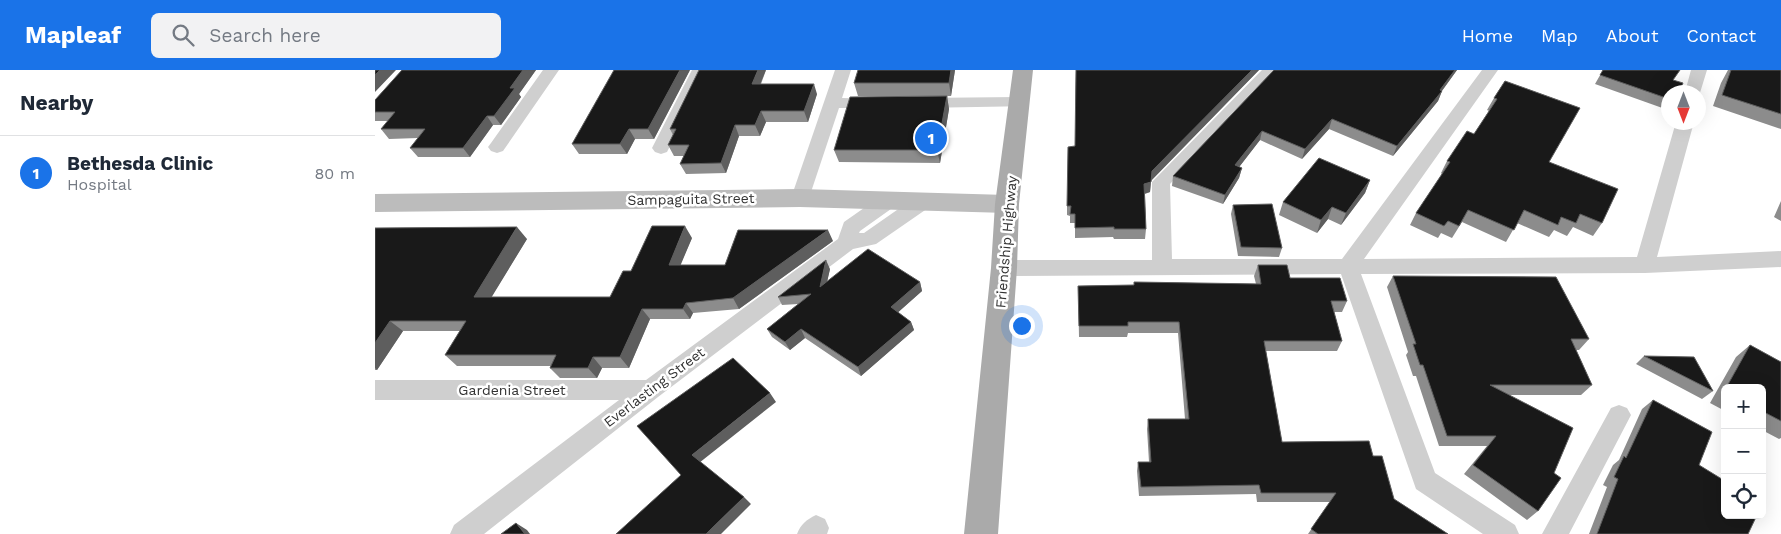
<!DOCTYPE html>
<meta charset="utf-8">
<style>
:root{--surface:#fff;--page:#f2f2f3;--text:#1f2937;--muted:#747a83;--line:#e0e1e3;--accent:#1a73e8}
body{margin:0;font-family:"Work Sans",sans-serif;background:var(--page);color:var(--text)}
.controls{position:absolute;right:15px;bottom:15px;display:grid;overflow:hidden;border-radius:8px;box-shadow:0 5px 20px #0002}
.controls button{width:45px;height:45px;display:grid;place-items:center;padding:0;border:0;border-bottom:1px solid var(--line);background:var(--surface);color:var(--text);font:25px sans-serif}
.compass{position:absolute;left:1286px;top:15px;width:45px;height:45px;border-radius:50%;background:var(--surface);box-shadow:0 5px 20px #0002;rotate:180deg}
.you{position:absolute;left:646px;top:255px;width:18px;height:18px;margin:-12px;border:4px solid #fff;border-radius:50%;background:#1a73e8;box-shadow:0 0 0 8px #1a73e833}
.badge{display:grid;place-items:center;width:32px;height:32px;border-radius:50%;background:var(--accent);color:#fff;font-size:16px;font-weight:700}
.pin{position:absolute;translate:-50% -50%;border:2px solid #fff;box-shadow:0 1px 5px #0006}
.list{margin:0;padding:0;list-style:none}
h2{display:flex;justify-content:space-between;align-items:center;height:65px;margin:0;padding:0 20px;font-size:21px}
h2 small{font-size:16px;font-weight:400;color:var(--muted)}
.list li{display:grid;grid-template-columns:32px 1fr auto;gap:15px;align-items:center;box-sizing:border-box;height:75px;padding:0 20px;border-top:1px solid var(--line)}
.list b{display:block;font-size:19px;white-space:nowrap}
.list p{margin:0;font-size:16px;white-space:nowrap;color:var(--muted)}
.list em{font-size:16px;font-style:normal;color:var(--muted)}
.icon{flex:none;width:28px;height:28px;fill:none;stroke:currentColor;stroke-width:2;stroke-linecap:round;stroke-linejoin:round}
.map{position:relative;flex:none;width:1406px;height:464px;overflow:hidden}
header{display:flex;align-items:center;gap:30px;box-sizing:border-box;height:70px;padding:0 25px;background:var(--accent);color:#fff}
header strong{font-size:24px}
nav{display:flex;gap:28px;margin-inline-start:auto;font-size:18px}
.search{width:350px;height:45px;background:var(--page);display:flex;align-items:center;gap:12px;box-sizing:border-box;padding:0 18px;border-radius:8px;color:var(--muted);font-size:19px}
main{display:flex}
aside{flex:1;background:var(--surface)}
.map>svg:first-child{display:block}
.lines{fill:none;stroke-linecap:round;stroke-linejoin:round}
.minor{fill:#cfcfcf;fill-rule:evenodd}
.secondary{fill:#bcbcbc;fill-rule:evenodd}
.primary{fill:#aaa;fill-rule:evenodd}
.wall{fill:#8c8c8c}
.shaded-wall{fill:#5e5e5e}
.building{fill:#191919;stroke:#5e5e5e}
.labels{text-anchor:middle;stroke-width:5;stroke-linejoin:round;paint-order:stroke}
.street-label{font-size:14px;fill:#323232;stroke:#fff}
</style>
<header>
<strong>Mapleaf</strong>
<div class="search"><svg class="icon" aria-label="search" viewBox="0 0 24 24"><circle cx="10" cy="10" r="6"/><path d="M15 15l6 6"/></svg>Search here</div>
<nav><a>Home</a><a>Map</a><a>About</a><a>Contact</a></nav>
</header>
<main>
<aside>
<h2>Nearby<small></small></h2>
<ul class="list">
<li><span class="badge">1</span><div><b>Bethesda Clinic</b><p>Hospital</p></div><em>80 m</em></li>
</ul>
</aside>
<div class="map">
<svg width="1406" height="464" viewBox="0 0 1406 464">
<rect width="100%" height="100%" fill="#fff"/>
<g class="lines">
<!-- minor -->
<path class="minor" d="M168 0H184L128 81 122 83 116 81 113 77 116 73Z
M317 0H333L292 82 286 84 280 82 277 78Z
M460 0H476L467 28 508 29 510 33 508 37 502 38H464L434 128 432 133 425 135 418 133 416 128Z
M887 0H904L795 114 797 189H967L1107 0H1123L989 189 1262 187 1301 52H1319L1282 187 1406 181V197L1270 203 986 204 1060 403 1140 455 1144 464H1108L1041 419 966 204 629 206 622 204 619 198 622 192 629 190H777V112Z
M1316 0H1332L1324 26V22H1310Z
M645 27 651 28 653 32 651 36 545 38 539 37 537 33 539 29 545 28Z
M516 122 523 124 526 129 523 134 485 161 484 163H489L542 126 549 124 556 126 559 131 556 136 501 174 478 179 283 327 109 464H75L79 455 244 330H0V310H271L463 169 469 152 509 124Z
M1244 335 1252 338 1256 345 1194 464H1167L1236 338Z
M441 445 450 449 454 458 452 464H422C426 454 431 450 441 445Z"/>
<!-- secondary -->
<path class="secondary" d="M425 119 632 125 641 128 644 134 641 140 632 143 425 137 0 142V124Z"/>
<!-- primary -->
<path class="primary" d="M638 0H658L644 134 642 198 623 464H589L616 198 620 134Z"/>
</g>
<!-- wall -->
<path class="wall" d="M27 0H161L144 24 146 27 126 55H118L95 87H43L35 78 43 68 14 69 6 59 13 51H0V30Z
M315 0 279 69H260L252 84H204L197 74Z
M391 0 386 14 442 24 433 52H391L385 66H364L351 103 311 104 305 94 309 86H299L293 75 298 65 295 59Z
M580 0 576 26H483L479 13Z
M701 0H884L776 110 775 122 770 124 771 159 770 169H739L738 167 700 168V153H695V146L692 145V136L700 76Z
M899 0H1082L1067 21 1063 31 1018 86 954 59 927 89 885 70 864 97 867 98 864 108 848 134 797 116 798 106Z
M1228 0 1298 10 1294 22 1293 40 1220 14Z
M1353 0H1406V59L1338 36 1346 13Z
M1130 11 1174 92 1227 153 1218 166 1198 157 1192 166 1179 160 1174 167 1142 153 1131 172 1087 152 1077 168 1066 163 1063 168 1035 155 1041 143 1067 104 1066 103 1072 91 1099 64 1114 41 1112 40 1119 28Z
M572 26 574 39 565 93 464 92 459 80Z
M995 110 990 123 966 155 953 149 942 163 904 145 908 132Z
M1406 131V151L1399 147Z
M858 135 907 178 904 187 863 186 856 144Z
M0 158 152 169 116 227H235L256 201 317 168 305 195H350L458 171 364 239 318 243 315 249H275L254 298H227L222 308H185L175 298 176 296H82L70 285 85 261H28L2 300H0Z
M883 195 972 231 967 242H959L967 271 962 281H891L907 372 998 386 1019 429 1073 464H933L955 432H882L881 424 764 426 762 401 763 392H774L772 359 773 349H810L803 263H753L752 267H704L703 216 759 215V212L881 214 879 206Z
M455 199 452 211 545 212 547 221 523 242 536 252 539 260 486 306 430 268 415 280 397 267 392 259 423 234 407 235 403 227Z
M1018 206 1214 269 1204 280H1201L1217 315 1206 325H1135L1179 403 1163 441 1152 450 1089 404 1112 376H1064L1041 306H1038L1031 285 1033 282 1012 217Z
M1375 275 1406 292V368L1404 369 1387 360V318H1350V341L1335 333 1361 287Z
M1269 286 1338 321 1327 329 1261 294Z
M1278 330 1324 395 1373 464H1214L1232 417 1228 415 1238 395 1244 390 1267 339Z"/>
<!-- shaded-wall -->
<path class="shaded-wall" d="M5 0H21L0 22V5Z
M148 0H161L144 24 146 27 126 55 119 46 135 18Z
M305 0H315L279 69 273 59Z
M383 0H391L381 24 377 14Z
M576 0H580L576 26 574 13Z
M877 0H884L776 111 777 101Z
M1080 0H1082L1066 22 1067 21 1063 31 1018 86 1022 76Z
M439 14 442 24 433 52 429 41Z
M572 26 574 39 565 93 562 80Z
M386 41 391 52 385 66 380 55Z
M112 46 118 55 95 87 88 78Z
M957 49 954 59 927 89 930 79Z
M360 55 364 66 351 103 346 93Z
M254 59 260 69 252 84 245 74Z
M887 61 885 70 858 105 860 95Z
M867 98 864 108 848 134 850 125Z
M995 110 990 123 966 155 971 143Z
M776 112 775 122 768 124 769 114Z
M957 137 953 149 942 163 946 150Z
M310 156 317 168 301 206 294 195Z
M142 157 152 169 110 238 99 227Z
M453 160 458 171 364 239 358 228Z
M451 190 455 199 449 226 445 217Z
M545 212 547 221 519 246 516 237Z
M311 233 318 243 315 249 308 239Z
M267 239 275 249 254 298 245 287Z
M15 251 28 261 2 300 0 298V273Z
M536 252 539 260 486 306 483 297Z
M426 259 430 268 415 280 410 272Z
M218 287 227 298 222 308 213 298Z
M395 323 401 332 324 393 317 385Z
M369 427 376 434 346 464H331Z
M141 453 152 460 155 464H150Z"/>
<!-- building -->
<path class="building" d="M0 0H5L0 5Z
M27 0H148L135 18H140L119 46H112L88 78H35L50 59H6L20 42H0V30Z
M239 0H305L273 59H254L245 74H197Z
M324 0H383L377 14H439L429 41H386L380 55H360L346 93 305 94 314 75H293L301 59H295Z
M483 0H576L574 13H479Z
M701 0H877L777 101 776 112 769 114 771 159H739V157L700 158V144H695L696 136H692L693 77 700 76Z
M899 0H1080L1065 20 1067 21 1022 76 957 49 930 79 887 61 860 95 867 98 850 125 798 106Z
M1228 0H1305L1298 10 1308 13 1304 22H1294V29L1225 5Z
M1356 0H1406V44L1347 25Z
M1130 11 1205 38 1174 92 1243 119 1227 153 1205 144 1201 153 1186 147 1183 155 1149 140 1139 160 1093 140 1084 156 1073 151 1069 156 1041 143 1075 92 1072 91 1092 61 1099 64 1122 29 1119 28Z
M572 26 562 80H459L475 27Z
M944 88 995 110 971 143 957 137 946 150 908 132Z
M897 134 907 178 866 177 858 135Z
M277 156H310L294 195H350L363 160H453L358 228 311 233 308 239H267L245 287H218L213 298H175L181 285H70L91 251H15L0 273V158L142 157 99 227H235L248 201H256Z
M493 179 545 212 516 237 536 252 483 297 426 259 410 272 392 259 436 224 403 227 451 190 445 217Z
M883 195H912L915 208H965L972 231H956L967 271H889L907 372 994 371 998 386H1007L1019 429 1073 464H943L936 459 961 423H886L884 415 766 417 763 392H776L773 349H814L804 252H753V256H704L703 216 759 215V212L886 214Z
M1018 206 1181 207 1214 269H1196L1217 315H1115L1198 358 1179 403 1186 408 1163 441 1098 395 1121 366H1072L1048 295H1045L1038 274H1041Z
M1375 275 1406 292V351L1387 341V318H1351Z
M1269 286 1319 287 1338 321Z
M358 288 395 323 317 385 369 427 331 464H241L306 405 262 356Z
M1278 330 1337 362 1324 395 1350 411V445H1382L1373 464H1222L1243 409 1239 407 1249 386 1251 388Z
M141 453 150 464H126Z"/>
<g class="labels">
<!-- street labels -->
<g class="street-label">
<text transform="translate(316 129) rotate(-1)" y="5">Sampaguita Street</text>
<text transform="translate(631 172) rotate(-85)" y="5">Friendship Highway</text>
<text transform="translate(279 317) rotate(-37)" y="5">Everlasting Street</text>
<text x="137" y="325">Gardenia Street</text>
</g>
</g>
</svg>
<div class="controls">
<button>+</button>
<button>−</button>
<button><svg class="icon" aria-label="locate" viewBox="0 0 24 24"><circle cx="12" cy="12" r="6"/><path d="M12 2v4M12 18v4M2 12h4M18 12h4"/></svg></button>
</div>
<svg class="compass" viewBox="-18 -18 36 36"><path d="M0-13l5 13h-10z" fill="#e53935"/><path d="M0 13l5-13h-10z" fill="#747a83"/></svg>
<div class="you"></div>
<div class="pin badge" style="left:556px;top:68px">1</div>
</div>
</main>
